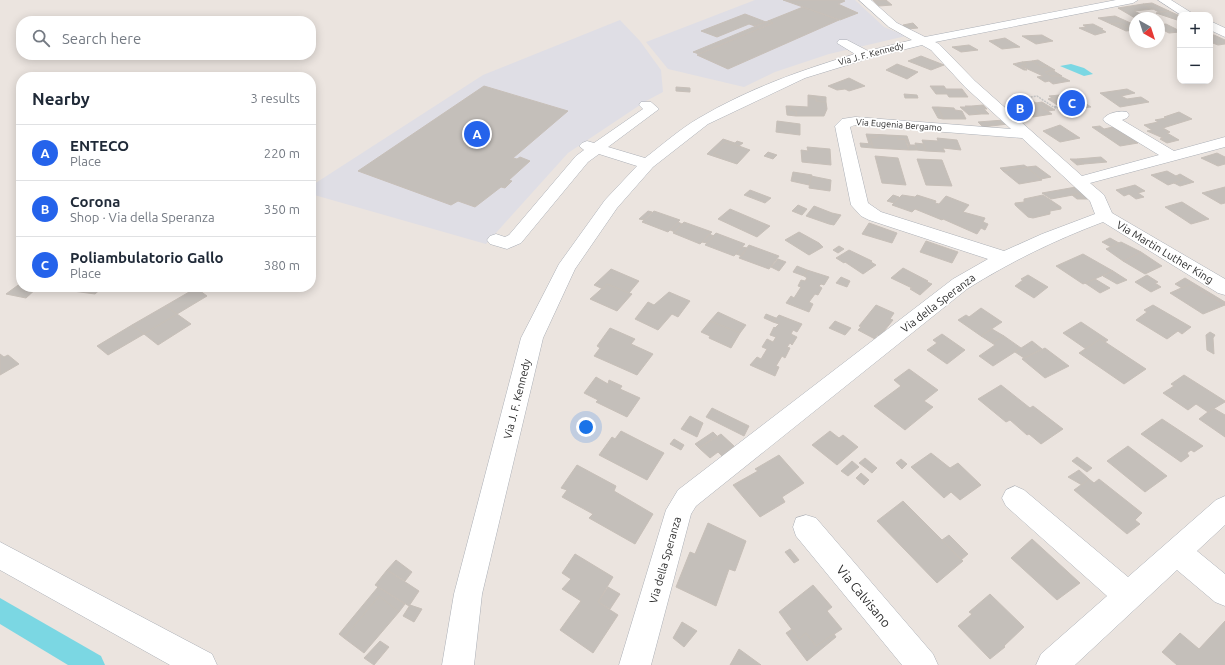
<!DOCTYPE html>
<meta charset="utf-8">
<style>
:root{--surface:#fff;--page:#f2f2f3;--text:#1f2937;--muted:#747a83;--line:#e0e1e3;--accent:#2563eb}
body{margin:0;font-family:Ubuntu,sans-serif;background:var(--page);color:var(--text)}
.controls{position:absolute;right:12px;top:12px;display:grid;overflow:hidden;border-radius:8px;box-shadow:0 2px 10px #0003}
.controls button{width:36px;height:36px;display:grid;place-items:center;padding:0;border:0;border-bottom:1px solid var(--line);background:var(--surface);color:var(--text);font:20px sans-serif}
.compass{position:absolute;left:1129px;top:12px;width:36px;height:36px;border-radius:50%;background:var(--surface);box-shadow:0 2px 10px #0003;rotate:141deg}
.you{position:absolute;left:586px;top:427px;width:14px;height:14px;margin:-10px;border:3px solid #fff;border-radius:50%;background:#1a73e8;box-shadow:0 0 0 6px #1a73e833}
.badge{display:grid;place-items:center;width:26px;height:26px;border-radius:50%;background:var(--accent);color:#fff;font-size:13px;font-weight:700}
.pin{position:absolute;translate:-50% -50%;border:2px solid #fff;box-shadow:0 1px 4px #0006}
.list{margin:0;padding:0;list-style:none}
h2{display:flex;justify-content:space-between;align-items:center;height:52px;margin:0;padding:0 16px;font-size:17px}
h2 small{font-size:13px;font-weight:400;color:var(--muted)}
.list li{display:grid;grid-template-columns:26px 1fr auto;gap:12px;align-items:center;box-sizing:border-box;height:56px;padding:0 16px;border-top:1px solid var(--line)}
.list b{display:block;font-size:15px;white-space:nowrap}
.list p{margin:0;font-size:13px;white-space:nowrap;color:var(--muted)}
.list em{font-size:13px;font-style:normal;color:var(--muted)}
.icon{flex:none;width:22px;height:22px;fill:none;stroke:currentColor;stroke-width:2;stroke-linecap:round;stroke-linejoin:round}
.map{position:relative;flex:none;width:1225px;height:665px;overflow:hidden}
.search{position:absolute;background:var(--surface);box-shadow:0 2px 10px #0003;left:16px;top:16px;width:300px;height:44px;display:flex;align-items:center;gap:10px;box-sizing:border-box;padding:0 14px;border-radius:16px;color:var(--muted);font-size:15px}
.panel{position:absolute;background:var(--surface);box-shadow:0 2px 10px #0003;left:16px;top:72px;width:300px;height:220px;border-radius:16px}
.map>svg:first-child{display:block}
.industrial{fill:#dfdee5}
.water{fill:#7bd7e3}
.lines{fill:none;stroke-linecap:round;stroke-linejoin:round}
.canal{fill:#7bd7e3;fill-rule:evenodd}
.building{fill:#c4bfba;stroke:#c7bfb8}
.minor-casing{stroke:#abafb6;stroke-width:1}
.path-far1{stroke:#c4c4c4;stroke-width:1.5;stroke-dasharray:2 1;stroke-linecap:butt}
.path{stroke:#c4c4c4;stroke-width:2;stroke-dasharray:2.5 1.5;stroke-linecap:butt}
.minor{fill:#fff;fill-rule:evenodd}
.labels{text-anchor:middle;stroke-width:3.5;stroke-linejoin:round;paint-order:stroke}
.far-street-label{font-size:9px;fill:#2b2b2b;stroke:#fff}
.street-label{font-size:11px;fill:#2b2b2b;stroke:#fff}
.near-street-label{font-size:13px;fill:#2b2b2b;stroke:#fff}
</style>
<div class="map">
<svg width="1225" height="665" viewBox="0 0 1225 665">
<rect width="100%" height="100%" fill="#ebe4df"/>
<!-- industrial -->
<path class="industrial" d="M755 0H855L884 27 906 36 829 54 775 72 744 87 668 69 646 42Z
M620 20 640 41 661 70 663 92 646 101 568 153 486 244 311 194V186L483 75Z"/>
<!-- water -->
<path class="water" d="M1071 64 1084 68 1093 74 1084 76 1060 66Z"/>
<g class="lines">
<!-- canal -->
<path class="canal" d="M0 598 101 656 105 665H68L0 624Z"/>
</g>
<!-- building -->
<path class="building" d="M783 0H842L845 1 838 4 858 13 840 20Z
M873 0H886L892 5 879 6Z
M1152 3 1169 11 1159 12 1143 4Z
M1143 4 1153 9 1134 11 1147 17 1135 18 1118 8Z
M803 7 839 20 728 69 697 55 773 23 768 21Z
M1169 11 1180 16V21L1156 13Z
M745 14 766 22 755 26 749 24 717 37 701 31Z
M1115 16 1135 25V30L1120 23 1111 24 1098 18Z
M768 21 773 23 699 54 693 52Z
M913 23 918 28 907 29 903 25Z
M1120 23 1135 30 1126 31 1111 24Z
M1093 24 1103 29H1101L1106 32 1095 35 1079 28 1086 27 1083 25Z
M1166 24 1180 31V32L1169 33 1159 28V25Z
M1042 35 1053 41 1036 44 1022 36Z
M1210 35H1214L1225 40V44L1218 45 1210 42Z
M1005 38 1020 47 1002 49 989 41Z
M969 45 978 50 961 52 952 47Z
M921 56 944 65 931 70 908 61Z
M1038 60 1048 66 1042 67 1032 61Z
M1032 61 1042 67 1048 66 1055 70 1045 72 1051 76 1058 75 1070 81 1053 84 1049 81 1045 82 1037 77 1043 76 1021 66 1027 65 1022 62Z
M1022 62 1027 65 1021 66 1027 70H1024L1013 64Z
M897 64 918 72 907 79 886 70Z
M1052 70 1062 76H1051L1045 72Z
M849 78 865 86 849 91 845 89 837 90 828 86Z
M484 86 568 111 513 158 517 159 520 157 530 161 509 180 512 181 505 188 501 187 475 207 458 201 451 205 358 171Z
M930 86H944L946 89H962L968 97H949L947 94H936Z
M676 87 690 88V92L676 91Z
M1127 89 1135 93 1121 96 1127 99 1141 97 1149 102 1120 107 1100 93Z
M904 94 917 95 918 98H905Z
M1071 94 1091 107 1070 109 1049 96Z
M808 95 826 97V102L816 101V98L808 97Z
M808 97 816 98V101L826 102 827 109 824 116H796V111L790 110V106L808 107Z
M1052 98 1070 109 1065 110 1048 99Z
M1033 101 1052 114 1033 117 1014 105Z
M1042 102 1055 110 1048 111 1036 103Z
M983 105 987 109H984L989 114H981L972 106Z
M786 106H790V110L796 111V116L787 115Z
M965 106H972L981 114 969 115 960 107H966Z
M932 107H938L943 119 938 118Z
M938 107 954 108 955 110 962 111 966 119H943Z
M1179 112 1192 119 1163 128 1170 132 1167 133 1179 140 1167 143 1160 139 1163 138 1147 131 1152 130 1144 125 1158 122 1155 120 1166 118 1164 117Z
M1004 120 1008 124 983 127 978 122Z
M777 121 800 124V135L776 132Z
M1060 125 1080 138 1060 142 1043 131Z
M1100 126 1104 129 1113 127 1138 143 1120 146 1092 127Z
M866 134 907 136 910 145H908L905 139H898L897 136 877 135V137H870L872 144H869Z
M877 135 897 136 898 139H905L909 150 873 148 870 137H877Z
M937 138 957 140 961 150 943 148 945 152 926 151 922 140 938 141Z
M723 139 735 143 737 141 743 143 739 146 725 142 713 154 720 156 719 158 707 154Z
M725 142 739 146 750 150 737 164 719 158 720 156 713 154Z
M860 143 872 144 873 148 861 147Z
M915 143 924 144 926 151 917 150Z
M908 145H915L917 150H909Z
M807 147 830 149 831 165 802 162 801 150 808 151Z
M768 152 777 155 773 159 764 156Z
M1217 153 1225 157V164L1218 166 1201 158Z
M875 156 898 158 906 185 882 183Z
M1101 157 1107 162 1084 164 1077 159Z
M917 159 942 160 952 186 926 185Z
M1070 159H1077L1084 164 1077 165Z
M1024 165 1027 167 1003 171 1000 168Z
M1036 166 1051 177 1041 179 1027 167Z
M1027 167 1042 180 1019 184 1003 171Z
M1167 171 1176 176 1183 180 1168 185 1151 175Z
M793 172 812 175 809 185 791 181Z
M1180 174 1194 182 1180 186 1174 183 1183 180 1176 176Z
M811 176 831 180 830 191 809 188Z
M1135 185 1145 191 1138 193 1144 197 1136 199 1129 194 1124 196 1116 190Z
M1076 187 1084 193 1051 199 1042 193Z
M1225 187V203L1221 204 1202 193Z
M750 190 771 198 765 203 744 195Z
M1083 193 1089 199H1077L1072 195Z
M893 195 899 197 894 203 887 201Z
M902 195 915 197 917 195 936 201 935 203 939 204 946 196 969 205 963 212 985 218 983 222 988 224 985 230 981 228 977 234 943 219 942 220 915 209 912 212 892 205Z
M1043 195 1061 207V209L1050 211V214L1033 218 1028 217 1015 205V203L1024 202V199Z
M1182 202 1209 219 1191 224 1165 207Z
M798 205 807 209 802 215 792 211Z
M814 206 832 213 841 215 834 225 829 224 806 216Z
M730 209 770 226 757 237 718 219Z
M648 211 652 212 644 220 639 219Z
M654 211 680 220 668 232 642 222Z
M678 222 682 224 675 232 670 230Z
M684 222 712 232 700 244 673 233Z
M869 223 897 233 892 243 862 234Z
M799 232 819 243 823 247 809 255 785 240Z
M716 233 745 244 734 256 705 245Z
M709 234 714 236 707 243 702 242Z
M1110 238 1119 243 1111 247 1102 242Z
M926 241 958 252 952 263 920 252Z
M1121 242 1141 252 1123 261 1106 249Z
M749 245 779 256 769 269 739 258Z
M839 246 844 249 838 253 833 250Z
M742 247 747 248 742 256 736 254Z
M849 250 872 261 871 262 876 265 863 274 845 262 844 263 836 258Z
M1141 252 1162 266 1145 274 1123 261Z
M1083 254 1113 271 1083 284 1056 266Z
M778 259 786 262 779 271 771 267Z
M797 266 807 270 804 276 793 272Z
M903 268 928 281 927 282 932 284 920 295 910 289 912 288 891 278Z
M611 269 639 281 629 293 607 284 603 289 594 285Z
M807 270 829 277 824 285 821 284 819 286 822 288 818 295 815 294 809 302 813 304 809 312 786 303 791 296 794 298 801 287 798 286 801 280 805 281 807 278 804 276Z
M1113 271 1127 280 1117 284 1103 276Z
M1028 275 1048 287 1034 298 1015 286 1023 280 1021 279Z
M1147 275 1158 282 1155 283 1161 287 1151 292 1135 282Z
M841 277 850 281 847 287 836 283Z
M1185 278 1225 302V305L1190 284 1182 288 1175 284Z
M1095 279 1110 288 1100 293 1085 283Z
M21 283V287H38L26 298 6 294Z
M607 284 632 294 617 311 590 299Z
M1190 284 1225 305 1203 314 1170 293Z
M43 287H103L95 294Z
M196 288 207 296 177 314 165 306Z
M669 292 690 301 678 317 672 314 658 330 635 319 648 302 654 305Z
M876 305 894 313 890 319 893 320 880 336 877 335 875 339 858 330 861 327 859 326Z
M1153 305 1191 327 1182 334 1178 331 1167 339 1136 320 1147 312 1144 310Z
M165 306 177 314 144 334 132 325Z
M981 308 1002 322 981 336 958 320 966 315 969 317Z
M718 312 746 325 740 333 710 321Z
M177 314 191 324 158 345 144 334Z
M766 314 776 318 773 322 764 318Z
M779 315 802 324 797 332 793 330 791 334 797 337 792 345 790 343 787 347 790 348 785 358 782 356 776 366 779 367 775 376 750 365 757 357 761 359 767 349 762 347 767 339 773 342 776 337 770 335 774 327 775 328 779 324 773 322Z
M710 321 740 333 731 348 709 338 710 336 701 332Z
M835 321 851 328 845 335 829 328Z
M1081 322 1108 340 1105 342 1100 339 1086 349 1063 333Z
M132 325 144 334 108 355 97 346Z
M610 328 635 339 631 344 653 354 637 375 594 356 600 348 597 346Z
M992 329 1004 336 992 343 981 336Z
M1210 332 1215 335 1213 338 1214 354 1207 350 1206 335Z
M942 334 965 350 947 364 927 350 937 343 933 340Z
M1004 336 1021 348 993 366 979 356 995 345 992 343Z
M1100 339 1105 342 1146 369 1124 384 1079 353Z
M1032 341 1042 349 1024 358 1015 352Z
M1045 348 1069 366 1045 378 1022 359Z
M0 354 4 357 8 355 19 364 0 375Z
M909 369 938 390 924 401 933 407 905 430 874 406 901 386 894 380Z
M1184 375 1225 401V402L1208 412 1196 404 1188 410 1163 393 1174 386 1171 384Z
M596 377 608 384 609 380 622 386 620 389 640 398 627 417 596 402 598 400 584 393Z
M1001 385 1030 408 1033 406 1063 429 1041 444 1029 434 1027 435 1010 420 1006 422 978 399Z
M712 408 749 426 744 436 706 417Z
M1213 408 1225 415V437L1199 419Z
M690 416 703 423 697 437 681 429Z
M1162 419 1203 446 1194 452 1191 450 1187 453 1189 456 1181 462 1141 434Z
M621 431 664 453 647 480 599 455 612 437 615 439Z
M830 431 839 438 843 435 858 447 837 465 812 445Z
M713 432 717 436 699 448 695 444Z
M721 434 734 446 722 456 718 452 710 458 699 448Z
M674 439 684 445 681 450 670 444Z
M1128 446 1167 476 1145 492 1107 461Z
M931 453 950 468 958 463 981 485 960 500 951 492 944 498 911 467Z
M779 455 804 483 782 497 785 502 760 517 733 485 758 471 755 469Z
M1077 457 1092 468 1087 472 1072 461Z
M865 458 877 468 872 473 859 463Z
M901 459 907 464 902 469 896 463Z
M852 461 859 467 848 476 841 471Z
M577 465 616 486 614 491 653 514 635 544 589 518 593 514 562 497 567 490 561 488Z
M1079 470 1089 479 1082 485 1068 477Z
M861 473 869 480 864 485 856 478Z
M1089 479 1094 483 1099 479 1142 513 1135 520 1140 524 1127 534 1074 490Z
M903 501 963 561 937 583 877 521Z
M708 523 746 541 735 571 729 569 716 606 676 587 690 552 695 554Z
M949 535 968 554 961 560 942 540Z
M1032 539 1080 583 1057 600 1011 558Z
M790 549 799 560 794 563 785 552Z
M575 554 613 577 598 602 618 615 593 653 560 630 581 601 562 589 571 579 562 573Z
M396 560 412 572 405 581 387 570Z
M387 570 419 591 409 606 375 585Z
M813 585 832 607 827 611 842 629 816 646 806 633 799 639 779 612Z
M378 587 405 604 399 612 379 596 344 638 339 634Z
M608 587 620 594 610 609 598 602Z
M990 594 1024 627 1004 646 1005 647 990 659 958 626 972 614 969 612Z
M379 596 399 612 364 653 344 638Z
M410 605 422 609 414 622 403 616Z
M1225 621V665H1177L1162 652 1180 633 1199 649Z
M682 622 697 631 684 647 673 638Z
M792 629 799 639 806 633 816 646 834 634 836 637 807 661 786 633Z
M380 641 389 647 374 665 364 658Z
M739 649 761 665H730Z"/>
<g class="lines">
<!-- minor casing -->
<g class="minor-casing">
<path id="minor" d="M859 0H871L897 23 925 37 1116 0H1138L1133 3 935 42 939 44 975 81 1082 176 1159 155 1105 122 1103 119C1107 113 1120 110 1127 112L1129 115 1127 118 1122 120 1174 151 1225 137V147L1090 183 1104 195 1112 213 1225 279V295L1218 293 1103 222C1055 240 1010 262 967 289L696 506 691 514 651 665H619L666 510 678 490 953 279 988 259 869 220 861 216 851 205 835 126 842 119 855 117 1011 129 965 87 931 50 922 45 870 58 805 78 708 124 653 167 617 208 575 269 543 338 482 594 474 665H442L454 594 521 338 559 264 605 200 637 166 599 154 588 162 521 243 507 249 490 244 487 240 490 236 496 234 505 237 509 235 576 156 584 150 579 146 582 143 587 141 594 143 643 109 639 105 641 102H651L659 109 608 147 645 158C662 145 680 129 699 118 748 89 801 70 855 54L837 43 839 40H847L868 51 912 40 889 27ZM855 125 1022 138 1090 201 1095 214 1042 234 1004 251 881 212 868 203 850 127Z
M1158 0H1171L1195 15H1181Z
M1210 21 1225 28V37L1210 30Z
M1015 486 1024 490 1128 577 1216 500 1225 496V525L1197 551 1225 574V606L1215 602 1177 570 1075 665H1036L1041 654 1107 596 1006 506 1002 498 1006 490Z
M806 515 816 518 933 654 938 665H902L796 536 793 527 796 518Z
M0 542 212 654 217 665H170L0 570Z"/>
</g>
<!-- path-far1 -->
<path class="path-far1" d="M1013 100 1037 96 1055 108 1060 107"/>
<!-- path -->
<path class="path" d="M1054 107H1059"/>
<!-- minor -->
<use href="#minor" class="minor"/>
</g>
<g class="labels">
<!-- far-street labels -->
<g class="far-street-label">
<text transform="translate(871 54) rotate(-15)" y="3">Via J. F. Kennedy</text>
<text transform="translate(899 125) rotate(4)" y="3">Via Eugenia Bergamo</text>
</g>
<!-- street labels -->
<g class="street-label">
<text transform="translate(1165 252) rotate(31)" y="4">Via Martin Luther King</text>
<text transform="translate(938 303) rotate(-37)" y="4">Via della Speranza</text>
<text transform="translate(517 399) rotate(-76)" y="4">Via J. F. Kennedy</text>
<text transform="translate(665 560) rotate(-74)" y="4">Via della Speranza</text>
</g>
<!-- near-street labels -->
<g class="near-street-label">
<text transform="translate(864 596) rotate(50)" y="5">Via Calvisano</text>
</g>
</g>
</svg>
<div class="controls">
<button>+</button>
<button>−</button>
</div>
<svg class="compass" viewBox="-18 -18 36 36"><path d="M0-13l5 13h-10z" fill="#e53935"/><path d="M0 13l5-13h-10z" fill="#747a83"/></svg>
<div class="you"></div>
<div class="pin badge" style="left:477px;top:134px">A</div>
<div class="pin badge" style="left:1020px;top:108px">B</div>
<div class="pin badge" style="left:1072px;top:103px">C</div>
<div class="search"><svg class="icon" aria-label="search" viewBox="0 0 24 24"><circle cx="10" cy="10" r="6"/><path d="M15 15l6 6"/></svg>Search here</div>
<section class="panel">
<h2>Nearby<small>3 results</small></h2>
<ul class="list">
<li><span class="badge">A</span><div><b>ENTECO</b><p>Place</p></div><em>220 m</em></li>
<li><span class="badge">B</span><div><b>Corona</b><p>Shop · Via della Speranza</p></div><em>350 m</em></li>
<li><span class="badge">C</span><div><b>Poliambulatorio Gallo</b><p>Place</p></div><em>380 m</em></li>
</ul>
</section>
</div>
